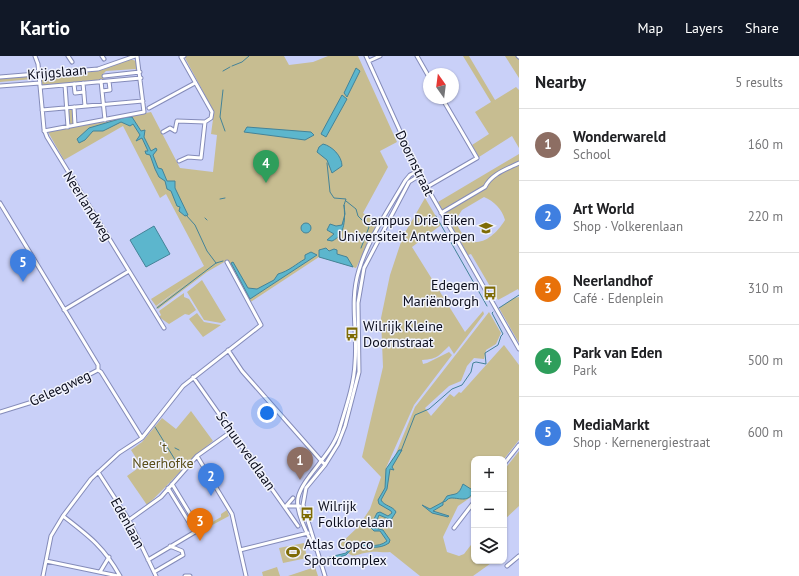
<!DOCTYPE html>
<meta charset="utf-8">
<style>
:root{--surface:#fff;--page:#f2f2f2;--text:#202124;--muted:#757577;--line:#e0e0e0;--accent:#111827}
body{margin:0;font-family:"PT Sans",sans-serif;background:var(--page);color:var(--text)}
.controls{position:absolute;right:12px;bottom:12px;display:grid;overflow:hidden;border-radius:8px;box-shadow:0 1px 3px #0004}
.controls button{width:36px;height:36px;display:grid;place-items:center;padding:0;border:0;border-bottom:1px solid var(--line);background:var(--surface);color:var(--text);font:20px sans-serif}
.compass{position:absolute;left:423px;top:12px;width:36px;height:36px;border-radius:50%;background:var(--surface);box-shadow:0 1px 3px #0004;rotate:346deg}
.you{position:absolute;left:267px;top:357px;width:14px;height:14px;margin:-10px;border:3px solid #fff;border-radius:50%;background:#1a73e8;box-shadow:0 0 0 6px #1a73e833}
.badge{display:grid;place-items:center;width:26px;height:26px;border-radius:50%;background:var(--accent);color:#fff;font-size:13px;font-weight:700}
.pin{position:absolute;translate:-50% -33px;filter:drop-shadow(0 1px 2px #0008)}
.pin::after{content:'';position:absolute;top:21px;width:14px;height:12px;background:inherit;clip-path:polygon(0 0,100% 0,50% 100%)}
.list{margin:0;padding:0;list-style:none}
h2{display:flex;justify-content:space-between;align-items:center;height:52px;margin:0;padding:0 16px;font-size:17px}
h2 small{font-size:13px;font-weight:400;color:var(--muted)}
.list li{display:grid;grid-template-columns:26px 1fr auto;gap:12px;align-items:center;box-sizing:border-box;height:72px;padding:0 16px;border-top:1px solid var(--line)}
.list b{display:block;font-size:15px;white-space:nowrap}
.list p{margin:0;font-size:13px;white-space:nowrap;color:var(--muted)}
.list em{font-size:13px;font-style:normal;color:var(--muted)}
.icon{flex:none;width:22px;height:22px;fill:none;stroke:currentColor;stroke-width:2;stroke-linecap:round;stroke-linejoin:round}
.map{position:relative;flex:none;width:519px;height:520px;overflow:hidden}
header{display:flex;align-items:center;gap:24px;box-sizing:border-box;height:56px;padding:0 20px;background:var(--accent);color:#fff}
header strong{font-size:19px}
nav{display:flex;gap:22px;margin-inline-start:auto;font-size:14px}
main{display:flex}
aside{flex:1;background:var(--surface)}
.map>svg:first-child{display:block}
.green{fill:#c7bd91;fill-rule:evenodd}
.water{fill:#5cb6cd;stroke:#448398}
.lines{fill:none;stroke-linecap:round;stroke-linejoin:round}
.stream{stroke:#448398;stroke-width:1}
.minor-casing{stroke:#848bb9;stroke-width:5}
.minor{stroke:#fff;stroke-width:3}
.labels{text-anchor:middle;stroke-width:3;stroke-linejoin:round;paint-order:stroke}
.street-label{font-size:14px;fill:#0b0d1d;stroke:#f1f3fd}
.poi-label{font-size:14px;fill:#0b0d1d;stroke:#f1f3fd;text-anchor:start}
.park-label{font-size:14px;fill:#5b4f1a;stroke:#f1f3fd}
</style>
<header>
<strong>Kartio</strong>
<nav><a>Map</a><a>Layers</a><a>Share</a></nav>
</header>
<main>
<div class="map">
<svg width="519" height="520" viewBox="0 0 519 520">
<rect width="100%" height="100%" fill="#c9d0f8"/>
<!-- green -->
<path class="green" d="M184 0H284L289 9 313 6 328 0H358L397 86 380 95 388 111 363 157 378 167 356 212 319 201 249 247 226 205 207 216 158 253 156 251 191 224 156 250 151 243 204 210 166 138 160 142 123 70 64 104 48 76 151 56 180 112 213 116 217 79 211 78 214 56Z
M463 0H469L495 44 516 31 519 34V92L512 80 479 101 472 89 489 78 475 56 491 46Z
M505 0H519V22Z
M130 3 136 5 137 15 135 13 106 15 103 18 104 24 42 30 41 21 44 18 102 14Z
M33 20V23L0 26V23Z
M73 53 74 68 69 69 68 54Z
M519 98V235L518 233 498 244 471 198 468 199 438 146ZM484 141C494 145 502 153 505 164 498 176 480 195 465 181 461 177 458 170 455 165L462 154Z
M425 142 441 169 412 191 465 276 483 255 484 258 454 298 449 290C439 299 439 303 422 304L423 308 427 307 449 296 452 299 414 349 386 412 388 413 392 403 394 402 415 351 489 256 501 277 496 288 486 294 484 303 474 302 467 310 461 325 449 330 425 352 431 360 450 338 454 341 459 336 461 337 504 289 519 309V384L504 403H474V439L458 450 443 481 447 496 459 500 464 498 474 485V505H494L473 520H420L390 496C383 497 376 495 371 496 351 498 355 506 340 488L358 471 370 453 381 421 362 401 383 311 381 262 390 219 403 180Z
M202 224 226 264 221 267 204 264 187 236Z
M184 237V241L189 243 196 254 189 259 185 258 169 268 159 261 161 259 159 255Z
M519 241V287L499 252 514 242Z
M197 257 204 266 221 269 203 281 189 263Z
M191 355 213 385C189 404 170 428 147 449L127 420 141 410 131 394 142 386 162 362 176 373Z
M519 395V450L504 464V414Z
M227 454 229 460 203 474 202 472 221 461V458Z
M304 487 307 502 283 507 279 492Z
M277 511 280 520H263L262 516Z
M315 511 318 520H288Z"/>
<!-- water -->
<path class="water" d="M356 12 360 15 347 41 344 37Z
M342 39 347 43 326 81 321 78 322 76Z
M126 61H132L141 75 145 74 144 81 151 95 156 92 157 94 153 99 158 112 162 113 167 125H175V132L188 159 185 160 179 155 180 151 177 150 171 135 167 133 165 125 159 121 155 113 150 99 146 98 145 95H148L142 82 136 85 140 79 133 68 130 70 121 66 103 75H93L85 84 79 87 77 83 89 72Z
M247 71 311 76 314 79 305 84 244 76Z
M323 88C332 90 342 100 342 110L332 117 327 104 317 96 319 91Z
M344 149C345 161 346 179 332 185L327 184 334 178 327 174 330 168 336 170 342 169 345 158Z
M301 172a5 5 0 1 1 10 0a5 5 0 1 1-10 0Z
M154 170 170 198 146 211 130 184Z
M326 192 329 195 334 193 337 194V198L347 201 353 211 319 201V194Z
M311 196 317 199 250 243 231 207 233 206 248 232 257 233 274 224 278 218C289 215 296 208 305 203V199Z
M399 394H402L392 411 394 414 390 413 387 433 381 444C384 450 393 450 396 456L391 464 379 459 374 472 383 474 390 484 389 487C379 494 367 491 356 488L346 499 326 505V502L346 497 355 486C366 488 377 493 387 485L380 475H374L370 471 377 457 380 456 388 460 392 457 391 455 379 448 378 444 385 432 386 413Z
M463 428 474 435C468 447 461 442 451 442 447 442 447 446 443 446L447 440C457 437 458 440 463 428Z
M443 446V449L433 455 449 460 448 461 432 457 422 449 430 453Z"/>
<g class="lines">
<!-- stream -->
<path class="stream" d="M232 10 242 6 249 0
M223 15 230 11
M223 34 220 61 225 75
M327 107 330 136 334 142 346 143 344 149
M220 143 225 142
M346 145 356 153 358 160 369 171 361 192
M186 159 195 169 207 195 216 207
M436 160 487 250
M205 162 207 164
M157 252 216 207 223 205
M499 252 519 239
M155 371 177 407 174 410
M175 392 179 394
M401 395 415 359 429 353 452 333 462 329 471 316 473 307 476 306 486 308 485 297 498 289 501 280 503 278 492 257 493 256
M374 472 377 463"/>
<!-- minor casing -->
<g class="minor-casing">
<path id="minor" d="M35 0 38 8 44 73 47 81 164 272
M68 0 72 6
M102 0 104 3
M184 0 181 1 212 56 211 62 205 66
M366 0 420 119 519 293
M417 0 429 21
M518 0 519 1
M369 5 380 0
M104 20 140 16
M0 21 98 13 135 0
M101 25 105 64
M83 27 85 50
M74 28 75 37 84 36
M65 29 68 71
M0 30 40 27
M40 30 42 31 141 22
M102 35 110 34 109 25
M74 51 75 69
M149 52 195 27
M42 54 143 45
M44 75 144 56 137 0
M163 76 170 72 175 75 177 65 205 66
M179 105 188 101 201 102 205 66
M427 131 477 102 442 42
M0 147 98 309V314
M441 157 485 131C491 118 507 113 519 107
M64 254 129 215
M228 294 242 315 325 409
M98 314 101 316 142 382
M193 321 298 470
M0 356 42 343 98 314
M197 400 232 458 246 520
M504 408 519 389
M98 416 129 464 156 520
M168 432 195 476
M286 450H300
M286 450 293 442
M63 460C89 480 104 491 120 520
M129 464 161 441 197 400 232 375
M454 472 474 446
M315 493C309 481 295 456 298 442 302 422 331 400 339 375 345 354 354 330 355 307 358 275 349 246 359 214 368 183 389 153 405 125L410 119 418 115
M240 494 308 477
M148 504 195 476 198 471 172 428
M46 505 118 520
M507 510 519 500
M100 516 109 501
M154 516 183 499 182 495 170 490
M43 520 51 480 63 460 91 423 119 397 142 382 183 330 261 269 227 206
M185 520H190
M325 520 303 449 306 432 325 409 338 388 345 370 359 316 358 247 364 212 409 126 420 119"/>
</g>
<!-- minor -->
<use href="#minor" class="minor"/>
</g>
<!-- icons -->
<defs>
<g id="university-bare" transform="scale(1.08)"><path d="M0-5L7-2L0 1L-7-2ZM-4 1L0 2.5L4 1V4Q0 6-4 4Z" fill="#7e6b05" stroke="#f1f3fd" stroke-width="2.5" paint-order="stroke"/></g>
<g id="bus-bare" transform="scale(1.08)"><path d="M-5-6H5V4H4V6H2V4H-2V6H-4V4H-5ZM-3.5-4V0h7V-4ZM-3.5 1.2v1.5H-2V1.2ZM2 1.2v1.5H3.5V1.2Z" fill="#7e6b05" stroke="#f1f3fd" stroke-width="2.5" paint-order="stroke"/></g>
<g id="stadium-bare" transform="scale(1.08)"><path d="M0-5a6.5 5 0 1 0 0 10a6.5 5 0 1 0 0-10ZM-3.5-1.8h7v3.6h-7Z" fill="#7e6b05" stroke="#f1f3fd" stroke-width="2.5" paint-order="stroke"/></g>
</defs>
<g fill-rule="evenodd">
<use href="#university-bare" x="486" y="172"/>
<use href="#bus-bare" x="490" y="237"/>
<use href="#bus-bare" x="352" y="278"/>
<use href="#bus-bare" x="307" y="458"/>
<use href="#stadium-bare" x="293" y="496"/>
</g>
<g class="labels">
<!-- street labels -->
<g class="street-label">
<text transform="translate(57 16) rotate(-5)" y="5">Krijgslaan</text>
<text transform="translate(415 107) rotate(64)" y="5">Doornstraat</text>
<text transform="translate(88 150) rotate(58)" y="5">Neerlandweg</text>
<text transform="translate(60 332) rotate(-25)" y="5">Geleegweg</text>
<text transform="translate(246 395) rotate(55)" y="5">Schuurveldlaan</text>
<text transform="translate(128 467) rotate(61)" y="5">Edenlaan</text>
</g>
<!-- poi labels -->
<g class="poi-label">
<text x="475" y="169" text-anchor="end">Campus Drie Eiken<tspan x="475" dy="16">Universiteit Antwerpen</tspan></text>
<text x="479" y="234" text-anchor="end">Edegem<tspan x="479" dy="16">Mariënborgh</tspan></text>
<text x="363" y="275">Wilrijk Kleine<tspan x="363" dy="16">Doornstraat</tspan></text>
<text x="318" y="455">Wilrijk<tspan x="318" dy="16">Folklorelaan</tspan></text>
<text x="304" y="493">Atlas Copco<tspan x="304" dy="16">Sportcomplex</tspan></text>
</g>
<!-- park labels -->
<g class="park-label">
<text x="163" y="396">'t<tspan x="163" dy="16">Neerhofke</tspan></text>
</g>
</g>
</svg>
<div class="controls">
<button>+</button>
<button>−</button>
<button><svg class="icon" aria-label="layers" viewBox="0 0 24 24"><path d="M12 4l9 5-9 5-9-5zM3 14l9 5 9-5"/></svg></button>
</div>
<svg class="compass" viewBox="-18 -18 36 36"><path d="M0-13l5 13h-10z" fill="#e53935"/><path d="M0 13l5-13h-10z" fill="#757577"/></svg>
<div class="you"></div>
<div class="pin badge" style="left:300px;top:424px;background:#8d6e63">1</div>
<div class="pin badge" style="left:211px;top:440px;background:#3f7fe0">2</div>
<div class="pin badge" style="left:200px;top:485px;background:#e8710a">3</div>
<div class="pin badge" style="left:266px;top:127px;background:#2e9e5b">4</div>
<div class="pin badge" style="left:23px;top:226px;background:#3f7fe0">5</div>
</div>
<aside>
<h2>Nearby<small>5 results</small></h2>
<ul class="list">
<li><span class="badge" style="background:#8d6e63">1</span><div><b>Wonderwareld</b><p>School</p></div><em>160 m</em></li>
<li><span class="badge" style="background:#3f7fe0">2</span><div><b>Art World</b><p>Shop · Volkerenlaan</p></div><em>220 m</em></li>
<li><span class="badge" style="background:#e8710a">3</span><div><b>Neerlandhof</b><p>Café · Edenplein</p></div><em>310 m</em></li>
<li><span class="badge" style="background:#2e9e5b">4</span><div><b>Park van Eden</b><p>Park</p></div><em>500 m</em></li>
<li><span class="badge" style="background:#3f7fe0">5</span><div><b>MediaMarkt</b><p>Shop · Kernenergiestraat</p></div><em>600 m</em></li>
</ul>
</aside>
</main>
